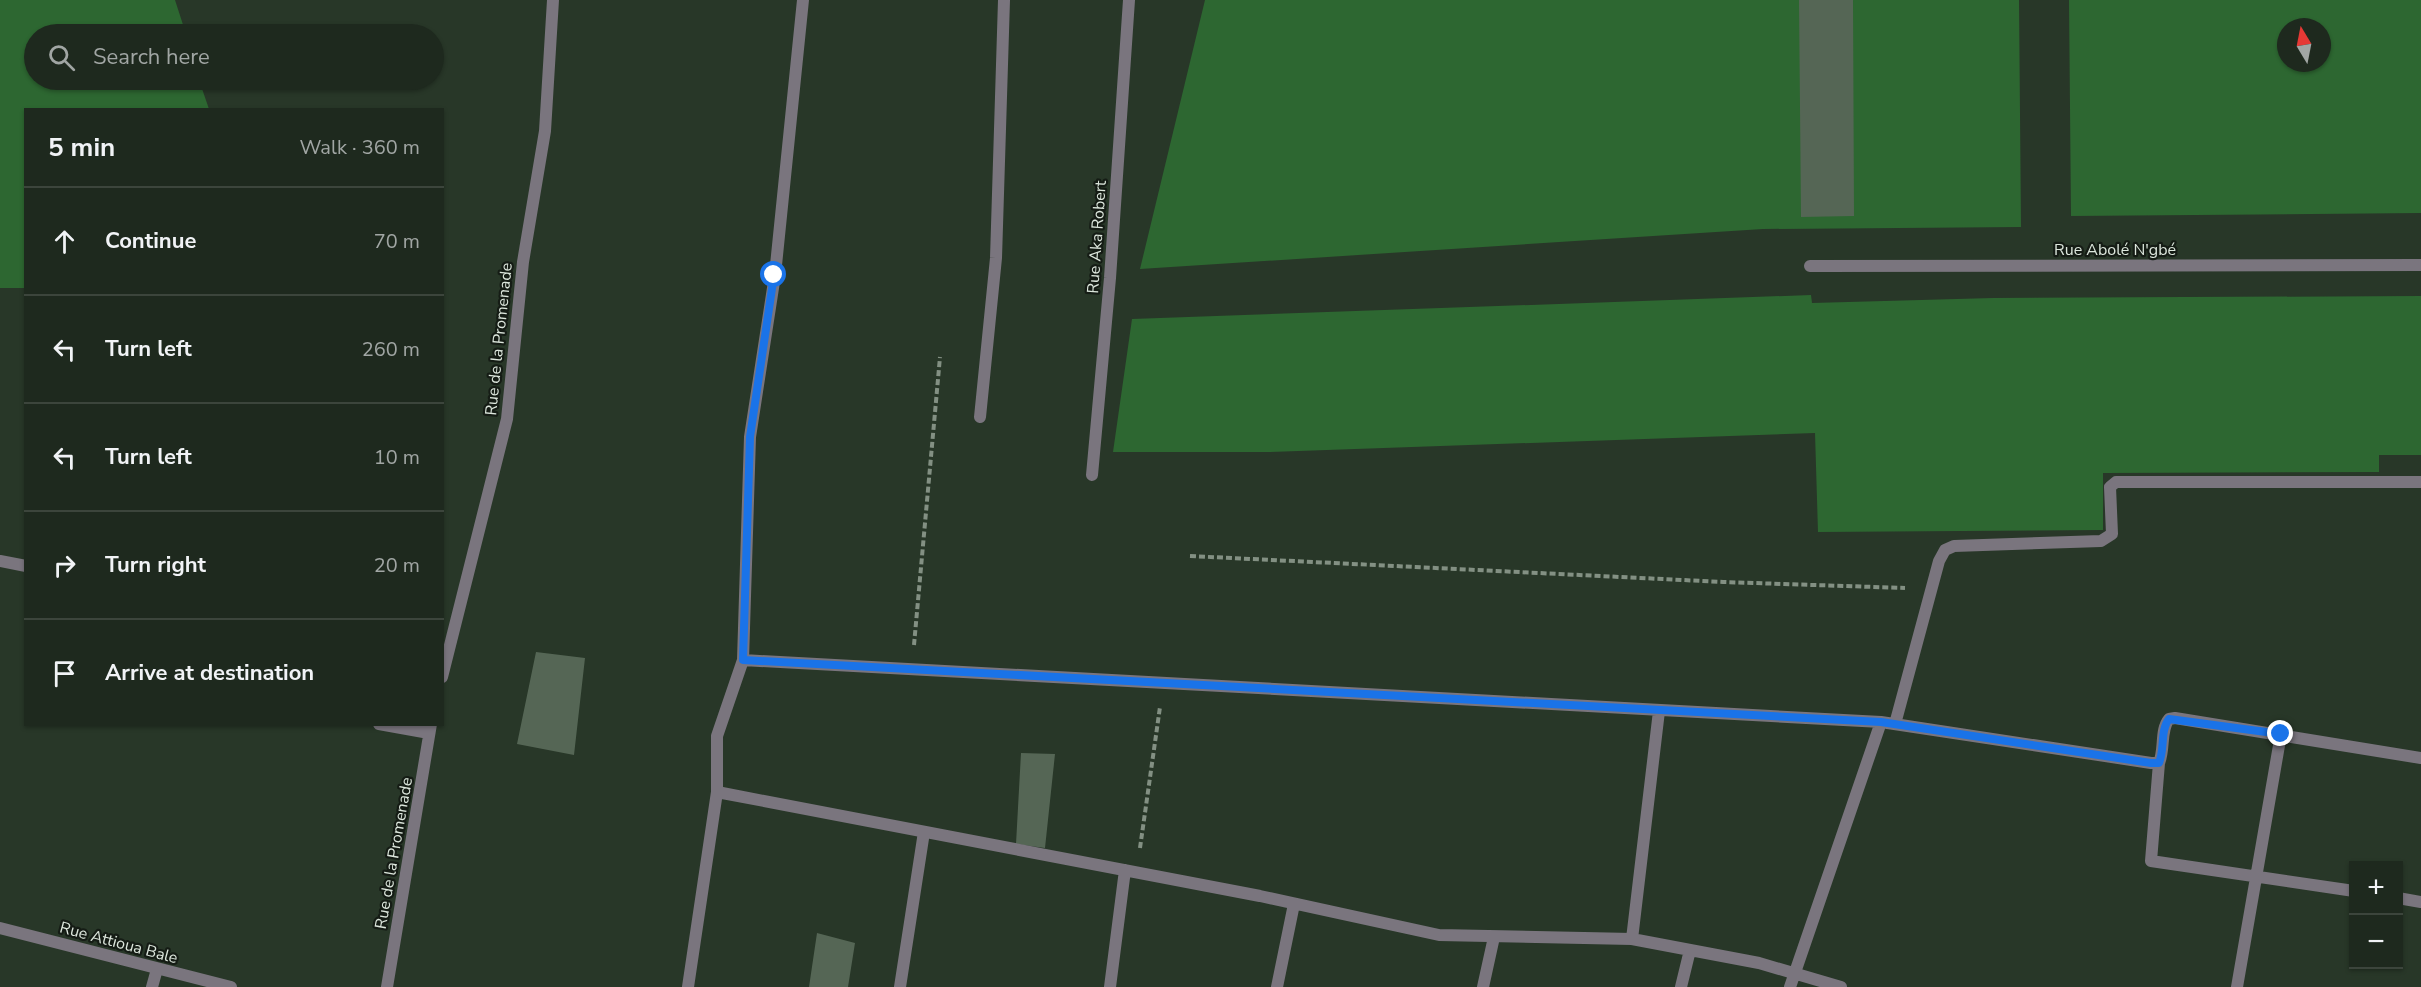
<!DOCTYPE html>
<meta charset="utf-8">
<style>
:root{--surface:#1e291e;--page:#2b352b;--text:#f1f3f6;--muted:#a1a6a4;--line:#3c453c}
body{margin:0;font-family:"Nunito Sans",sans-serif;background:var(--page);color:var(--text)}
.controls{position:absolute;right:18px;bottom:18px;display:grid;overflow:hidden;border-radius:0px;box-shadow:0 2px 4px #0004}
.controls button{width:54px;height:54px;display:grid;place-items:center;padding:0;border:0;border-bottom:2px solid var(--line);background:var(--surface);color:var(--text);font:30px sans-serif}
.compass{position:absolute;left:2277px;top:18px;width:54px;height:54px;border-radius:50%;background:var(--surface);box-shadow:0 2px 4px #0004;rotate:350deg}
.stop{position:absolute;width:18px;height:18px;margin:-14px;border:4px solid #1a73e8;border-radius:50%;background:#fff}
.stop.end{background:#1a73e8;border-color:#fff;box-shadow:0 2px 6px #0008}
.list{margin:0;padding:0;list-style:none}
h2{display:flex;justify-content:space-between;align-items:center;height:78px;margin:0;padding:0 24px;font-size:26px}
h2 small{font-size:20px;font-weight:400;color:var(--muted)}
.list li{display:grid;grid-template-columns:39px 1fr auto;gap:18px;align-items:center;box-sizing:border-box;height:108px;padding:0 24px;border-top:2px solid var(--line)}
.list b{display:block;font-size:22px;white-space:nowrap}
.list em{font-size:20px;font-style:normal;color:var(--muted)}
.icon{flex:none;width:33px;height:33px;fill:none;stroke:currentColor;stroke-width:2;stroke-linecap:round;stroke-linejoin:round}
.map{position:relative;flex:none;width:2421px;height:987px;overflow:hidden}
.search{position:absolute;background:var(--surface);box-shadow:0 2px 4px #0004;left:24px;top:24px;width:420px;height:66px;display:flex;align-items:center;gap:15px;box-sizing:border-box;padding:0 21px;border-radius:33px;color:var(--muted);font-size:22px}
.panel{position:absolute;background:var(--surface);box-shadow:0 2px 4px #0004;left:24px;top:108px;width:420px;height:618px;border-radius:0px}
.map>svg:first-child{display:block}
.green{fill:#2d6731;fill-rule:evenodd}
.building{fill:#565}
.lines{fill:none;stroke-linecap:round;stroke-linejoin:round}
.path{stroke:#839083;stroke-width:4;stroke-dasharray:6 3;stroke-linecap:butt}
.street{stroke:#7a757e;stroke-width:12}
.route{stroke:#1a73e8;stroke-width:8}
.labels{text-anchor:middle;stroke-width:4.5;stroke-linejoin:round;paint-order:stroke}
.street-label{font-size:16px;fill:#dde7dd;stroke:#151c15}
</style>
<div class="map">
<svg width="2421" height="987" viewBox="0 0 2421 987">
<rect width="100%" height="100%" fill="#283728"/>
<!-- green -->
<path class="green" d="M0 0H175L186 34H34V80H199L209 109 26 110 25 288H0Z
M1205 0H2019L2021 227 1763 229 1140 269Z
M2069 0H2421V213L2071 216ZM2286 27H2322V63H2286Z
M1811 295 1812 303 1993 298 2421 296V455H2379V472L2103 473V530L1818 532 1815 433 1270 452H1113L1132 319Z"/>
<!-- building -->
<path class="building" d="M1799 0H1853L1854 216 1801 217Z
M536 652 585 658 574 755 517 744Z
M1021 753 1055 754 1045 848 1016 844Z
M817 933 855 943 848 987H809Z"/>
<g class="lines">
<!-- path -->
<path class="path" d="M1190 556 1723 582 1905 588
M914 645 940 357
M1140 848 1160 707"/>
<!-- street -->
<path class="street" d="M1810 266 2421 265
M980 417 996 258 1004 0
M1092 475 1110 278 1129 0
M0 561 26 566
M743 660 1881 722 2151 763H2159C2165 749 2160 730 2169 719L2175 718 2421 758
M442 677 507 419 523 262 545 131 553 0
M379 724 429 733
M1895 724 1939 561 1945 550 1954 546 2101 541 2112 534 2110 487 2116 482H2421
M2159 763 2151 861 2354 891
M717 792 1260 896 1439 935 1632 939 1759 963 1841 987
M2398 898 2421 902
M0 928 231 987
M1632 939 1659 711
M152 987 157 969
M387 987 431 724
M688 987 717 792V736L743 660 750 437 775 275 803 0
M900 987 924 832
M1110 987 1125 870
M1277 987 1294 904
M1483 987 1494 937
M1681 987 1690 950
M1790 987 1881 722
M2237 987 2281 734"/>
</g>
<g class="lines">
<!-- route -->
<path class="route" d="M774 275 750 437 743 660 1881 722 2151 763H2159C2165 749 2160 730 2169 719L2281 734"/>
</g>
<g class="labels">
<!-- street labels -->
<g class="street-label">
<text transform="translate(1096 237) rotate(-86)" y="6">Rue Aka Robert</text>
<text x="2115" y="255">Rue Abolé N'gbé</text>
<text transform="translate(498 339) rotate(-84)" y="6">Rue de la Promenade</text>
<text transform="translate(393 853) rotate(-80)" y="6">Rue de la Promenade</text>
<text transform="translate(119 942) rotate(15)" y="6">Rue Attioua Bale</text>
</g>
</g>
</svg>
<div class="controls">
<button>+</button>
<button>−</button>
</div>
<svg class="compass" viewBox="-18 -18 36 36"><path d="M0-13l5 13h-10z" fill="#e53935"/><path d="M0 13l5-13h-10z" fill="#a1a6a4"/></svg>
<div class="stop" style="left:774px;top:275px"></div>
<div class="stop end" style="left:2281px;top:734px"></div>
<div class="search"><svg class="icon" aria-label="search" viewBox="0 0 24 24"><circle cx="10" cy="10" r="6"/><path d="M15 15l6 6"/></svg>Search here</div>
<section class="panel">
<h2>5 min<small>Walk · 360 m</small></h2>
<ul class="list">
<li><svg class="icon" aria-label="ahead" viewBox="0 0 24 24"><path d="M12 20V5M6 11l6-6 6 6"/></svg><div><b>Continue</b></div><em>70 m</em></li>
<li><svg class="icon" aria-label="left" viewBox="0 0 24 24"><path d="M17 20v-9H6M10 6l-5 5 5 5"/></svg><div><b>Turn left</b></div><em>260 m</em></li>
<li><svg class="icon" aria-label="left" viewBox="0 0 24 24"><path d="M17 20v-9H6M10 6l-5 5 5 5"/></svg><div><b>Turn left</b></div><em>10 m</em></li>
<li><svg class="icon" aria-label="right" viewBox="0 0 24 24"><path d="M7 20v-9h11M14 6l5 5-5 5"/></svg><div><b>Turn right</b></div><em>20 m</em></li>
<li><svg class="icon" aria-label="arrive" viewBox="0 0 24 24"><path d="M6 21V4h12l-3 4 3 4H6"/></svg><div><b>Arrive at destination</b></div></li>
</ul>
</section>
</div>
